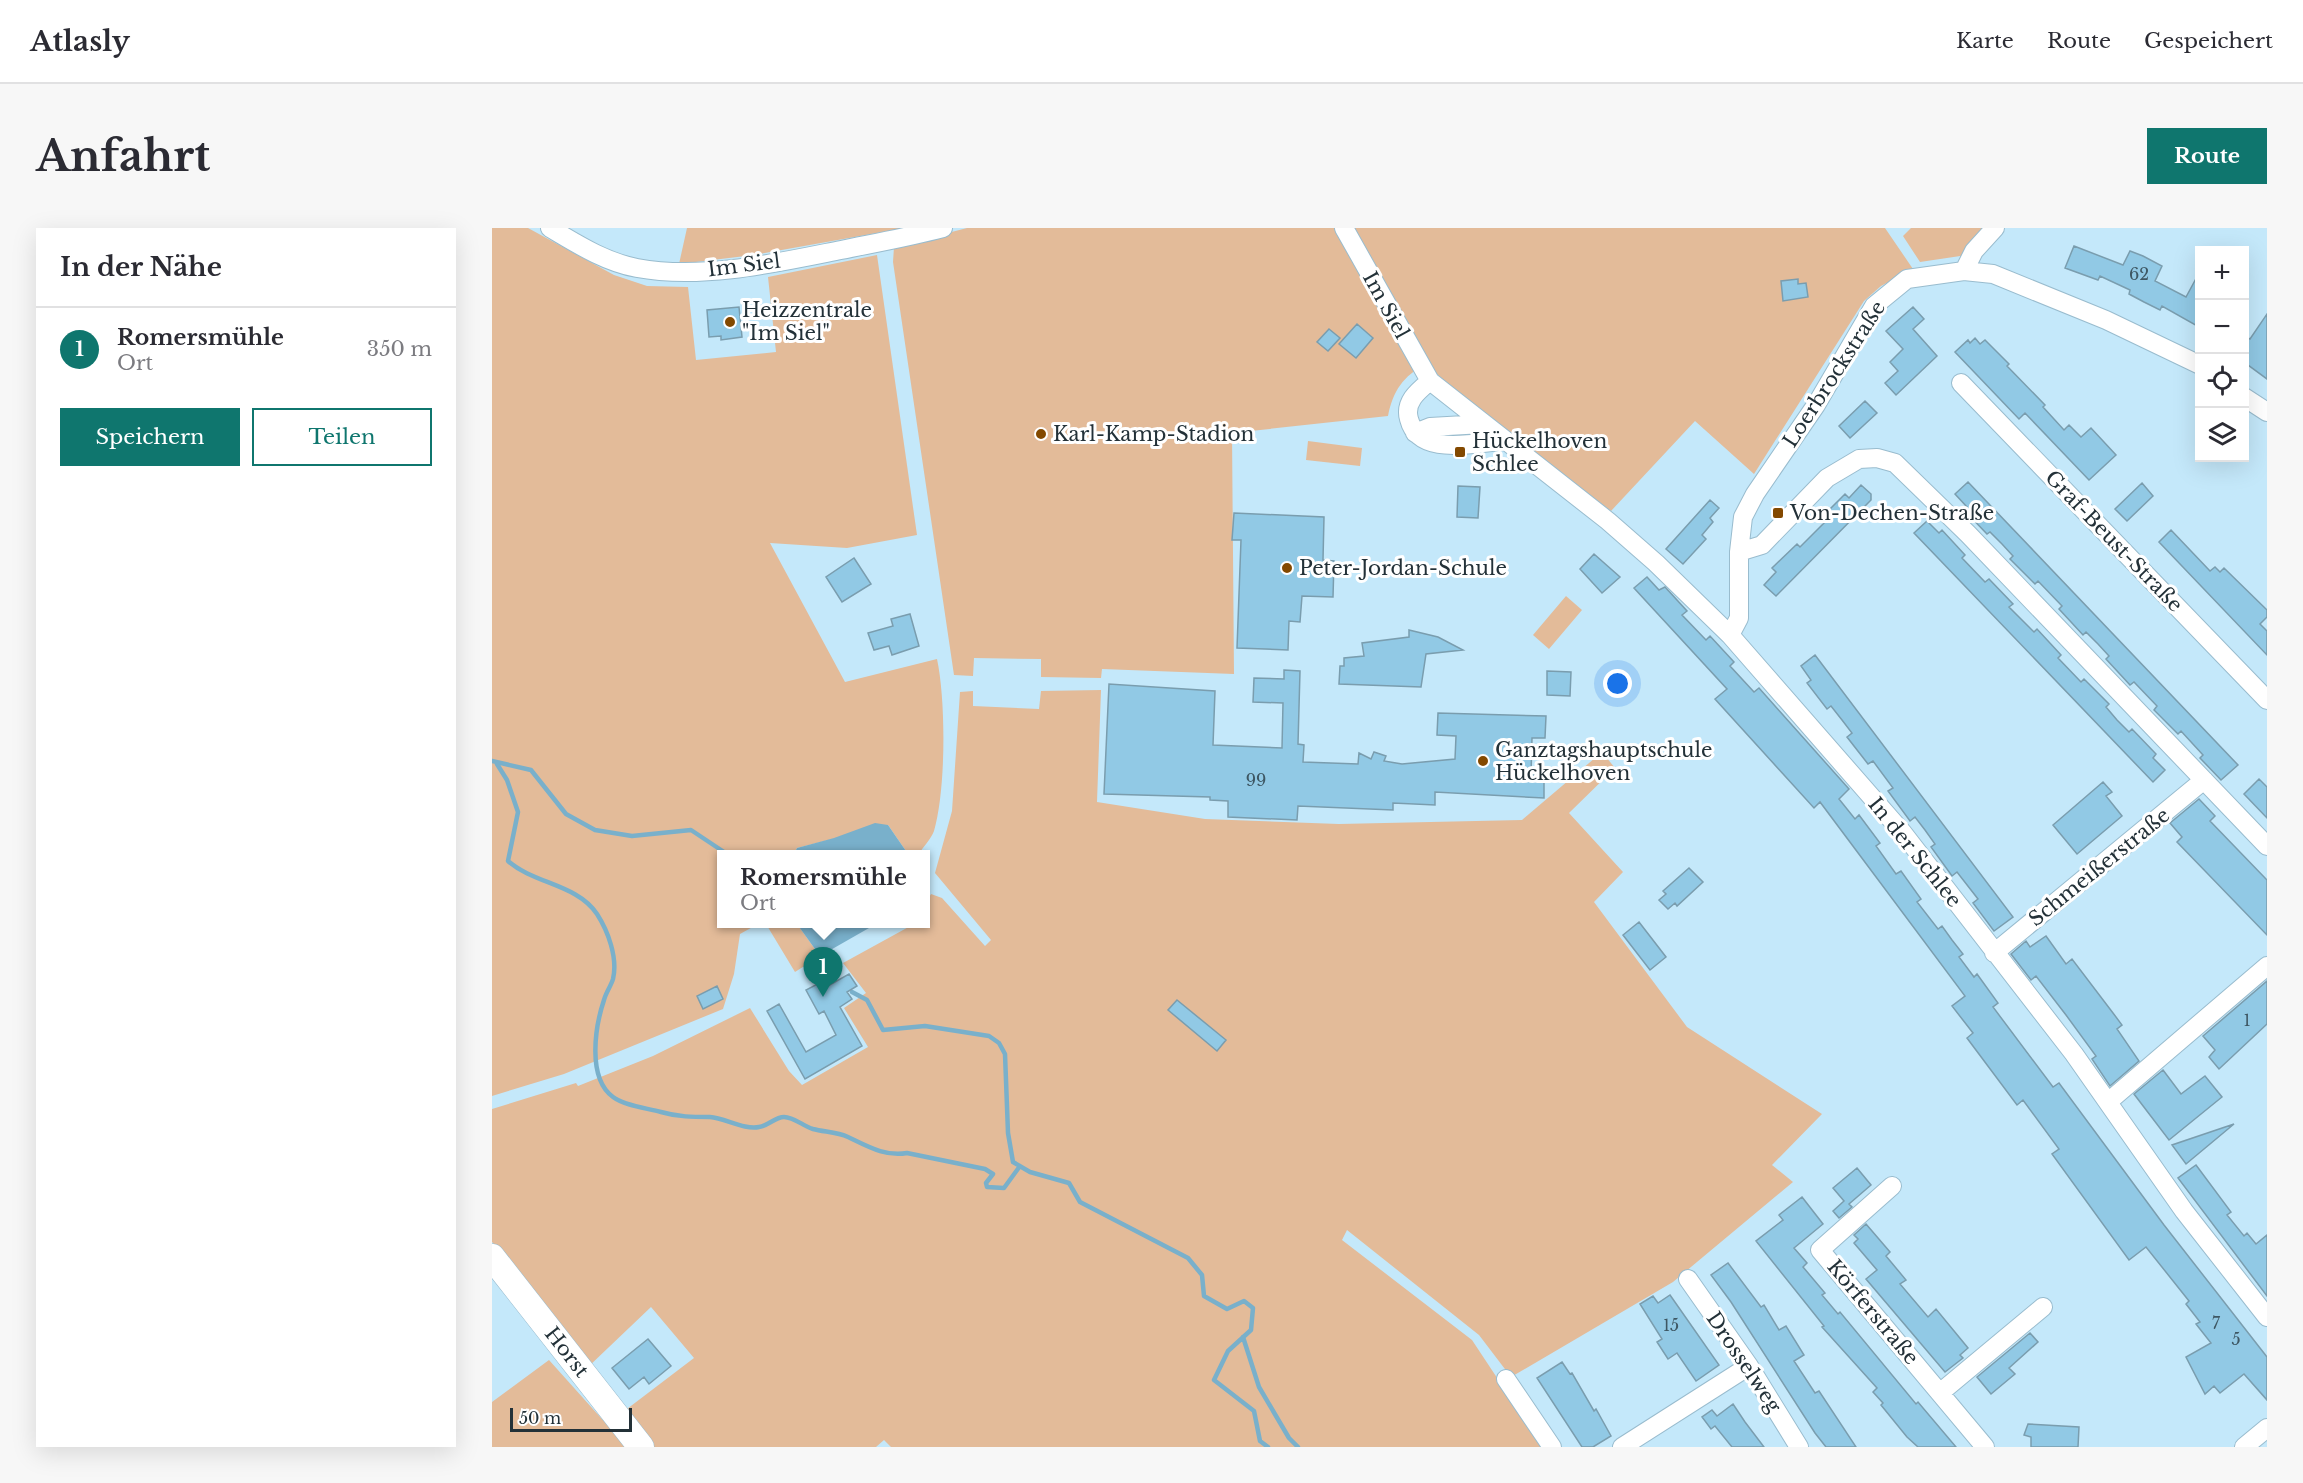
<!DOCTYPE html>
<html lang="de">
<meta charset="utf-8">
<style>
:root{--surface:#fff;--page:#f7f7f7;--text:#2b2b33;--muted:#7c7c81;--line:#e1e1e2;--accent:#0f766e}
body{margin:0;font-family:"Libre Baskerville",serif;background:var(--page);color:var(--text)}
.controls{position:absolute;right:18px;top:18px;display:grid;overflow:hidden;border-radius:0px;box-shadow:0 6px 24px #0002}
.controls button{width:54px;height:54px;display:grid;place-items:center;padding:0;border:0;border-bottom:2px solid var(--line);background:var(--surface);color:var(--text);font:30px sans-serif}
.scale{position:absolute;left:18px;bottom:15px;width:122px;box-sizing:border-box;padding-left:6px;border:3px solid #233138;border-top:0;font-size:16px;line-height:21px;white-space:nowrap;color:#233138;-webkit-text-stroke:4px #fff;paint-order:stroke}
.you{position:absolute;left:1126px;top:456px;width:21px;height:21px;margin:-15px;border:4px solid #fff;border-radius:50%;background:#1a73e8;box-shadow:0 0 0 9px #1a73e833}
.badge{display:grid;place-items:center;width:39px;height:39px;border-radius:50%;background:var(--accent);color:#fff;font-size:20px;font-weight:700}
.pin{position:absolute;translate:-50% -50px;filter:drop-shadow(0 2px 3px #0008)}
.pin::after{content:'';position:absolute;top:32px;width:21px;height:18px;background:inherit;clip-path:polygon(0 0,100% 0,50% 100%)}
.popup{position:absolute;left:225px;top:622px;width:213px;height:78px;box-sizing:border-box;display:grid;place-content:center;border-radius:0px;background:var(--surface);filter:drop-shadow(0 2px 4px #0005);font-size:20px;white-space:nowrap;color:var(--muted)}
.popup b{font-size:22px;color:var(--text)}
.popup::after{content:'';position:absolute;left:50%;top:100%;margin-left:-12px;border:12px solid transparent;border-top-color:var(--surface)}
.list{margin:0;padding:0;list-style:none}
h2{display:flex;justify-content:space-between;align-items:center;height:78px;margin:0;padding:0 24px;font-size:26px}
h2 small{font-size:20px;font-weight:400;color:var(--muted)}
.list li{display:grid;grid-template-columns:39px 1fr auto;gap:18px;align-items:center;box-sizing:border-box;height:84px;padding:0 24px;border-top:2px solid var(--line)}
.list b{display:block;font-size:22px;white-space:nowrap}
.list p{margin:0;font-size:20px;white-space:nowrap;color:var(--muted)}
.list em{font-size:20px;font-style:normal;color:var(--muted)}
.actions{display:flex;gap:12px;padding:18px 24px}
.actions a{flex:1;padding:14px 0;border:2px solid var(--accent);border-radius:0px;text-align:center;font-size:21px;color:var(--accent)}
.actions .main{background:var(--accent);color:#fff}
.icon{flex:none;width:33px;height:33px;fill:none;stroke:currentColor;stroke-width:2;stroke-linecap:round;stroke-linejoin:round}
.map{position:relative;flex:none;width:1775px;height:1219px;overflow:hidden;border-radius:0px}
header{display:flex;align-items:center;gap:36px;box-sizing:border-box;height:84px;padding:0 30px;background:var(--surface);border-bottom:2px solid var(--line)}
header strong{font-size:28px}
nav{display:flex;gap:33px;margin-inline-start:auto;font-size:21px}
.intro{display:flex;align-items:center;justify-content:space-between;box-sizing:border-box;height:144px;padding:0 36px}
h1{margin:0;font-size:42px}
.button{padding:15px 27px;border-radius:0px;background:var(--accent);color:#fff;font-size:21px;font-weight:700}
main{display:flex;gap:36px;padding:0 36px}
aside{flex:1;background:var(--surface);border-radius:0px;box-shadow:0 6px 24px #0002}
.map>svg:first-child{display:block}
.green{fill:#e3bb99}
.water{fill:#79b0cb}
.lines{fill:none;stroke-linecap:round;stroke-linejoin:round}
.stream{stroke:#79b0cb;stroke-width:4.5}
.building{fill:#91c9e5;stroke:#7a9dae;stroke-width:1.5}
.street-casing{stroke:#99bcce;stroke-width:20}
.secondary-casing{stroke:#99bcce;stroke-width:27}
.street{stroke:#fff;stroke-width:18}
.secondary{stroke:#fff;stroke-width:26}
.poi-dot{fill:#834900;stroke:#fff;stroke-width:2}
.labels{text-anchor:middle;stroke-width:6;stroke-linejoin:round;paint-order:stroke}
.number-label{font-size:16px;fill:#3e5763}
.street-label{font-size:20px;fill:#233138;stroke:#fff}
.poi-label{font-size:20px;fill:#233138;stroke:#fff;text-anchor:start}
</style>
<header>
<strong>Atlasly</strong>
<nav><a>Karte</a><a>Route</a><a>Gespeichert</a></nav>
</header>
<div class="intro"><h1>Anfahrt</h1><a class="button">Route</a></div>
<main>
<aside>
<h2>In der Nähe<small></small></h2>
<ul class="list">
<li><span class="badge">1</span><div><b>Romersmühle</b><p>Ort</p></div><em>350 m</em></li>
</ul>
<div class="actions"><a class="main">Speichern</a><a>Teilen</a></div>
</aside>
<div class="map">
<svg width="1775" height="1219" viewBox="0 0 1775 1219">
<rect width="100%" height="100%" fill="#c4e8fa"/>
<!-- green -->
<path class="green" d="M0 0H36L122 47 155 58 196 59 204 132 284 124 276 49 385 27 425 307 355 320 278 315 353 454 445 431C454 473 454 562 442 603 439 611 431 619 427 626H416L396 597 305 620 302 626H229V696H266L248 706 242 746 231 781 72 846 0 868Z
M195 0H413L262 27 187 36Z
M475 0H1393L1421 41 1389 58 1372 73 1262 246 1203 193 1119 283 978 176 934 136C911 148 901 163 896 188L740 205 742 446 610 441 609 450 549 449V431L482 430 481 448 462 447 401 34 402 19Z
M1419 0H1499L1475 27 1428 34 1411 8Z
M816 213 870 220 868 238 814 232Z
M1074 368 1090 382 1057 421 1041 407Z
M609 462 605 574 713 591 847 596 1030 592 1110 524 1123 540 1077 585 1131 644 1102 674 1195 799 1330 886 1280 937 1301 954 1181 1054 1019 1149 987 1107 855 1002 850 1012 980 1112 1051 1219H399L392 1212 384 1219H159L131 1184 202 1130 159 1079 95 1140 28 1045 0 1014V881L84 855 86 858 161 828 258 780 297 843 310 857 376 819 352 780 374 765 351 735 422 696H433V677L439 666 450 670 493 718 499 712 443 645 460 583 468 464 481 463V478L547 481 549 463Z
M274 696H305L328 728 303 744Z
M57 1132 135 1219H0V1174Z"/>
<!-- water -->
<path class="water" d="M383 595 396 597 416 626H302L305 620 342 610Z
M305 696H384L328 728Z"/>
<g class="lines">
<!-- stream -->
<path class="stream" d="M0 533 39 542 74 586 103 602 140 608 199 602 235 626
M5 536 15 552 26 584 16 633C42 656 85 656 105 686 116 703 126 730 121 751 119 758 114 764 112 772 103 799 95 850 121 869 133 878 155 880 169 884 186 889 201 889 218 889 233 890 252 902 267 899 276 898 283 889 292 889 302 889 311 898 321 901 332 904 345 904 356 909 375 918 393 929 415 925L493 941 501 946 494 955 495 959 512 960 528 938
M360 764 375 772 391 802 433 798 497 808 507 815 513 826 516 905 521 934 538 944 577 955 588 974 696 1030 710 1047 712 1068 735 1081 752 1073 761 1080 759 1102 736 1123 722 1152 762 1183 768 1213 776 1219
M751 1109 767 1159 797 1210 806 1219"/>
</g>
<!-- building -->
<path class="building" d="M1582 18 1631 37 1638 23 1651 28 1670 38 1663 53 1694 69 1707 45V99L1670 78 1668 82 1652 74 1637 66 1638 62 1608 48 1606 52 1573 40Z
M1306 51V56L1314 55 1316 69 1291 73 1289 53Z
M247 79 250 109 229 112V108L217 109 215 82Z
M1421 79 1432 91 1421 101 1445 128 1404 167 1393 155 1406 143 1398 134 1411 121 1394 103Z
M1775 86V151L1752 134V108L1758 111Z
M865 96 881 110 864 130 847 116Z
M837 101 848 110 836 123 825 114Z
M1483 110 1488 116 1493 112 1517 136 1515 138 1553 177 1551 179 1572 202 1577 197 1589 209 1599 200 1624 227 1597 252 1533 185 1527 191 1463 124 1476 112 1478 115Z
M1373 173 1385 185 1358 210 1347 198Z
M1476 254 1746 537 1729 552 1708 530 1711 527 1689 503 1686 506 1662 482 1665 478 1642 454 1638 457 1614 431 1617 428 1606 416 1594 404 1591 407 1567 381 1570 378 1546 353 1543 356 1518 331 1521 328 1510 316 1498 304 1495 306 1472 282 1475 279 1463 266Z
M1650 255 1661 268 1635 293 1623 281Z
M1369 257 1379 266V272L1284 368 1272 357 1284 344 1280 340 1305 316 1308 319 1332 295 1328 291 1353 266 1357 270Z
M966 258 988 259 986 290 965 289Z
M1218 272 1227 280 1218 290 1221 294 1210 307 1214 311 1191 336 1174 321Z
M742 285 832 289 831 332 842 333 841 369 810 368 808 394 797 393 796 422 745 420 749 312H740Z
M1435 293 1447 305 1450 302 1473 327 1470 330 1493 354 1497 351 1521 376 1517 379 1542 404 1545 401 1569 427 1566 430 1589 454 1592 451 1617 476 1614 479 1625 492 1637 504 1640 501 1664 526 1661 530 1673 542 1661 554 1422 305Z
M1679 302 1718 343 1723 339 1728 344 1732 340 1775 382V389L1768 396 1775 403V427L1667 314Z
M1102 326 1128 349 1110 365 1088 341Z
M362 330 379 356 350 374 334 349Z
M1155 349 1167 362 1173 359 1195 383 1190 387 1214 412 1218 408 1242 434 1238 438 1262 464 1267 460 1357 561 1347 571 1363 591 1367 587 1388 615 1384 618 1404 646 1409 643 1429 671 1425 674 1446 701 1450 698 1460 712 1471 726 1467 729 1482 749 1485 746 1506 775 1501 779 1561 859 1567 855 1672 997 1775 1129V1172L1752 1146 1728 1165 1722 1158 1713 1166 1694 1129 1719 1115 1704 1096 1708 1094 1694 1076 1697 1073 1654 1019 1637 1032 1560 926 1567 921 1531 872 1525 877 1475 810 1481 805 1460 778 1473 768 1328 574 1322 580 1223 471 1235 461 1142 360Z
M418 386 427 418 400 427 397 418 382 422 376 405 401 398 399 391Z
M917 402 946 409 971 422 934 426 929 459 847 456 848 438H852V430L872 428 870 415 917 409Z
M1323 427 1521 689 1502 703 1481 675 1486 671 1465 644 1460 648 1439 619 1443 616 1433 602 1423 589 1418 593 1396 563 1401 560 1381 533 1376 536 1355 509 1360 505 1350 492 1339 478 1335 481 1315 455 1319 452 1309 438Z
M792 442 808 443 806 516 812 517 811 534 866 536 867 525 879 531 882 524 894 528 892 533 910 536 963 531 964 508 945 507 946 485 1054 488 1053 510H1040L1039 547H1052V570L943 564V577L901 575V582L806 578 805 592 736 589V573L718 572V569L612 566 617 456 723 463 721 517 790 520 791 475 761 474 762 450 792 451Z
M1055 443 1079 444 1078 468 1055 467Z
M1767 551 1775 559V590L1752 566Z
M1611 554 1620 564 1614 568 1630 588 1585 626 1561 597Z
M1707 571 1723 588 1718 593 1775 652V707L1685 614 1690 609 1678 595Z
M1197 640 1211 654 1185 678 1183 675 1176 681 1167 672 1174 666 1171 663Z
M1147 694 1174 729 1158 742 1131 707Z
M1554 708 1574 736 1580 731 1621 785 1630 797 1625 801 1647 833 1618 858 1600 831 1604 828 1574 787 1544 748 1539 752 1519 726 1534 713 1538 719Z
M357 746 365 758 355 764 360 771 348 779 370 818 313 851 275 783 287 776 314 824 344 807 332 783 327 786 314 762 333 752 336 758Z
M1775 753V796L1727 841 1717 829 1723 822 1711 808Z
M225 758 231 771 211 781 205 768Z
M685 772 734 812 725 823 676 782Z
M1671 842 1689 866 1713 848 1730 869 1677 912 1642 866Z
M1742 896 1694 936 1680 917Z
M1704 937 1739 984 1735 987 1752 1008 1755 1005 1764 1016 1775 1007V1068L1686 950Z
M1365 940 1379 957 1357 976 1360 979 1347 990 1341 983 1352 973 1341 960Z
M1310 969 1331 996 1302 1020 1315 1035 1311 1039 1333 1065 1330 1067 1346 1086 1348 1084 1424 1176 1426 1174 1464 1219H1426L1415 1209 1389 1177 1391 1175 1381 1164 1385 1160 1330 1099 1332 1098 1264 1013 1291 992 1287 987Z
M1374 996 1398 1024 1394 1028 1414 1052 1408 1056 1436 1089 1444 1081 1476 1120 1468 1127 1471 1130 1453 1144 1374 1051 1385 1042 1362 1015 1366 1011 1362 1007Z
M1236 1035 1269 1079 1272 1077 1287 1102 1294 1098 1312 1127 1302 1133 1323 1165 1327 1163 1364 1219H1334L1323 1205 1239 1074 1219 1047Z
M1178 1067 1227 1137 1204 1153 1185 1125 1176 1131 1165 1114 1170 1111 1148 1076 1161 1068 1166 1075Z
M1538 1105 1546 1114 1517 1140 1523 1146 1499 1166 1485 1149Z
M156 1111 179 1138 157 1156 152 1149 137 1161 120 1140Z
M1070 1134 1078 1146 1080 1145 1102 1183 1104 1181 1119 1208 1101 1219H1090L1045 1150Z
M1241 1176 1253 1194 1272 1219H1240L1223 1198 1219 1201 1210 1189 1220 1182 1225 1188Z
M1536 1196 1587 1199 1586 1219H1539V1209L1532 1207Z"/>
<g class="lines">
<!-- street casing -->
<g class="street-casing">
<path id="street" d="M58 0C85 16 113 34 145 40 210 52 284 35 349 22 383 15 417 9 451 0
M852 0 938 153 1116 293 1164 335 1238 407 1411 605 1582 826 1692 983 1775 1089
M1472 43 1482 23 1503 0
M938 153C926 163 912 174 917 191 927 230 983 214 1013 213
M1469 155 1775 472
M1752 169 1775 184
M923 205 938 199 991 196
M1247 324 1270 317 1335 250 1367 231 1385 230 1403 235 1476 306 1775 618
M1238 407 1247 390V324L1251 289 1263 266 1324 177 1382 78 1415 51 1472 43 1501 46 1614 92 1708 137
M1502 725 1712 552
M1616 874 1775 738
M1400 958 1328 1022 1493 1219
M1196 1051 1257 1138 1307 1219
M1014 1151 1060 1219
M1449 1164 1551 1079
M1130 1219 1257 1138
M1752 1219 1775 1200"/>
</g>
<!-- secondary casing -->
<g class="secondary-casing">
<path id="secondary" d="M0 1029 149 1219"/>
</g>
<!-- street -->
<use href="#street" class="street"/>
<!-- secondary -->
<use href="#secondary" class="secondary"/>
</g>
<!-- markers -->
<g class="poi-dot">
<circle cx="238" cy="94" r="6"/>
<circle cx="549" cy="206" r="6"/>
<rect x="962" y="218" width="12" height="12" rx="3"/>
<rect x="1280" y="279" width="12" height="12" rx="3"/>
<circle cx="795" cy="340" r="6"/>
<circle cx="991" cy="533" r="6"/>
</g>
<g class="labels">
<!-- number labels -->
<g class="number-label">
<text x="1647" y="52">62</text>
<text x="764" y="558">99</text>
<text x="1755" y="798">1</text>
<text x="1724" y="1101">7</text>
<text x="1179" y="1103">15</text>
<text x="1744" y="1117">5</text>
</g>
<!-- street labels -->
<g class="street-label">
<text transform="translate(252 37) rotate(-7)" y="7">Im Siel</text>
<text transform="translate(894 77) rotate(61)" y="7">Im Siel</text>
<text transform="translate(1342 146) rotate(-57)" y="7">Loerbrockstraße</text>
<text transform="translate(1622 313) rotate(46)" y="7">Graf-Beust-Straße</text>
<text transform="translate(1423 624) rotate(51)" y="7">In der Schlee</text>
<text transform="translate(1607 639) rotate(-39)" y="7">Schmeißerstraße</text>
<text transform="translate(1381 1084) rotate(50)" y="7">Körferstraße</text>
<text transform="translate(75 1124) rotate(52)" y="7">Horst</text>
<text transform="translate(1252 1134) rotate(56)" y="7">Drosselweg</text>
</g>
<!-- poi labels -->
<g class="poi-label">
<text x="250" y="89">Heizzentrale<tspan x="250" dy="23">"Im Siel"</tspan></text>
<text x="561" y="213">Karl-Kamp-Stadion</text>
<text x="980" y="220">Hückelhoven<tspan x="980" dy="23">Schlee</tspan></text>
<text x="1298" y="292">Von-Dechen-Straße</text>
<text x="807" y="347">Peter-Jordan-Schule</text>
<text x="1003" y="529">Ganztagshauptschule<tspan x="1003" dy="23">Hückelhoven</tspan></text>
</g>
</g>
</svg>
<div class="controls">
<button>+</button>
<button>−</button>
<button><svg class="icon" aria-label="locate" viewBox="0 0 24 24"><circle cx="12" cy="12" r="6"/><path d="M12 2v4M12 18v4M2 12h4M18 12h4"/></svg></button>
<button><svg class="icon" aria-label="layers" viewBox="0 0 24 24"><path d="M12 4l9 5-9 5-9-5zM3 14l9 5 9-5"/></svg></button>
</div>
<div class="scale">50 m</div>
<div class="you"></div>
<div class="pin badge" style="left:331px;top:769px">1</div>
<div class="popup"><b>Romersmühle</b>Ort</div>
</div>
</main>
